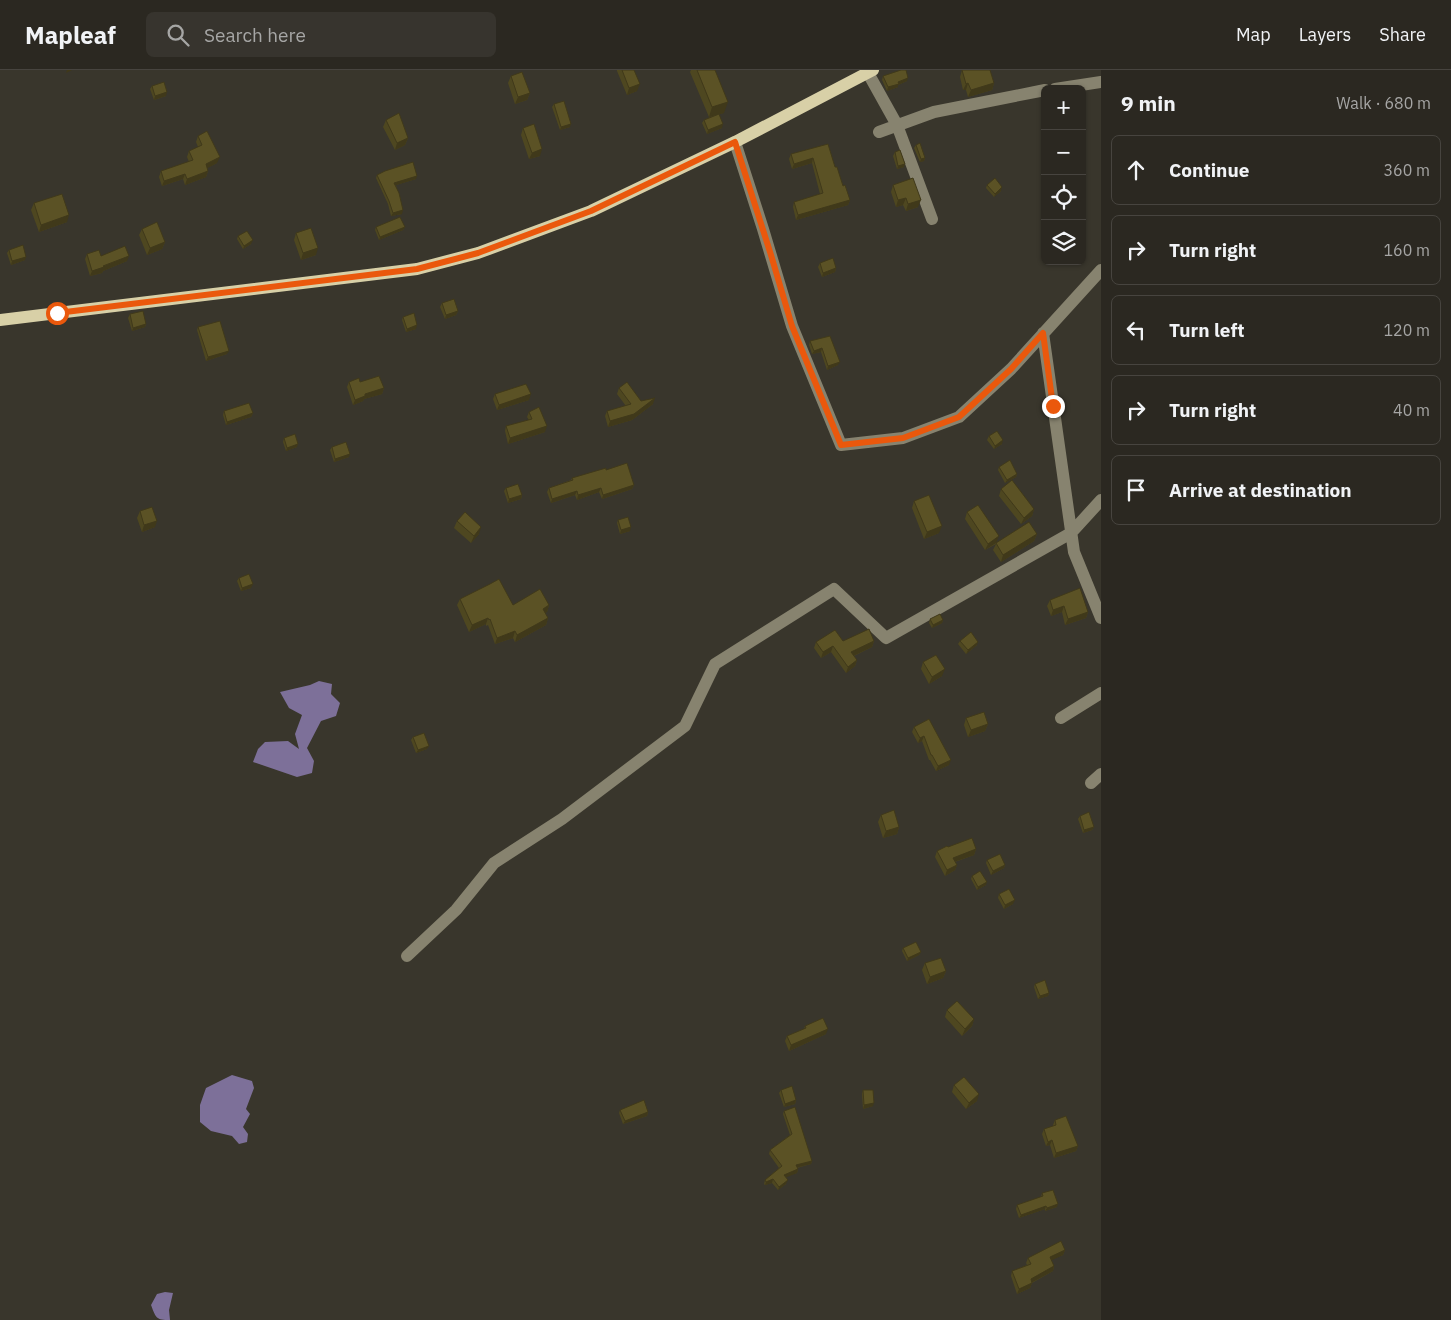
<!DOCTYPE html>
<meta charset="utf-8">
<style>
:root{--surface:#2b2821;--page:#37342e;--text:#f1f3f6;--muted:#a6a6a5;--line:#47443f}
body{margin:0;font-family:"IBM Plex Sans",sans-serif;background:var(--page);color:var(--text)}
.controls{position:absolute;right:15px;top:15px;display:grid;overflow:hidden;border-radius:8px;box-shadow:0 1px 4px #0004}
.controls button{width:45px;height:45px;display:grid;place-items:center;padding:0;border:0;border-bottom:1px solid var(--line);background:var(--surface);color:var(--text);font:25px sans-serif}
.stop{position:absolute;width:15px;height:15px;margin:-11px;border:4px solid #ea580c;border-radius:50%;background:#fff}
.stop.end{background:#ea580c;border-color:#fff;box-shadow:0 1px 5px #0008}
.list{margin:0;padding:0;list-style:none}
h2{display:flex;justify-content:space-between;align-items:center;height:65px;margin:0;padding:0 20px;font-size:21px}
h2 small{font-size:16px;font-weight:400;color:var(--muted)}
.list li{display:grid;grid-template-columns:32px 1fr auto;gap:15px;align-items:center;box-sizing:border-box;height:70px;margin:0 10px 10px;padding:0 10px;border:1px solid var(--line);border-radius:8px}
.list b{display:block;font-size:19px;white-space:nowrap}
.list em{font-size:16px;font-style:normal;color:var(--muted)}
.icon{flex:none;width:28px;height:28px;fill:none;stroke:currentColor;stroke-width:2;stroke-linecap:round;stroke-linejoin:round}
.map{position:relative;flex:none;width:1101px;height:1250px;overflow:hidden}
header{display:flex;align-items:center;gap:30px;box-sizing:border-box;height:70px;padding:0 25px;background:var(--surface);border-bottom:1px solid var(--line)}
header strong{font-size:24px}
nav{display:flex;gap:28px;margin-inline-start:auto;font-size:18px}
.search{width:350px;height:45px;background:var(--page);display:flex;align-items:center;gap:12px;box-sizing:border-box;padding:0 18px;border-radius:8px;color:var(--muted);font-size:19px}
main{display:flex}
aside{flex:1;background:var(--surface)}
.map>svg:first-child{display:block}
.water{fill:#7d7099}
.lines{fill:none;stroke-linecap:round;stroke-linejoin:round}
.minor{stroke:#87836f;stroke-width:12}
.major{stroke:#d8d0a7;stroke-width:12}
.wall{fill:#4e4720}
.shaded-wall{fill:#40391a}
.building{fill:#5b5225;stroke:#40391a}
.route{stroke:#ea580c;stroke-width:6}
</style>
<header>
<strong>Mapleaf</strong>
<div class="search"><svg class="icon" aria-label="search" viewBox="0 0 24 24"><circle cx="10" cy="10" r="6"/><path d="M15 15l6 6"/></svg>Search here</div>
<nav><a>Map</a><a>Layers</a><a>Share</a></nav>
</header>
<main>
<div class="map">
<svg width="1101" height="1250" viewBox="0 0 1101 1250">
<rect width="100%" height="100%" fill="#39362c"/>
<!-- water -->
<path class="water" d="M319 611 332 614 331 624 340 633 336 646 321 651 307 678 314 691 312 703 297 707 253 692 258 679 265 672 288 671 299 679 295 664 302 645 289 638 280 622 310 615Z
M232 1005 252 1011 254 1018 246 1039 250 1044 243 1057 248 1064 247 1072 239 1074 232 1066 211 1061 200 1052V1035L206 1018Z
M165 1222 173 1223 169 1240 170 1250C156 1250 156 1248 151 1235L157 1224Z"/>
<g class="lines">
<!-- minor -->
<path class="minor" d="M868 3 897 55 932 149
M1055 19 1101 12
M879 62 934 42 1045 20
M735 72 763 159 792 256 841 375 903 368 959 347 1011 299 1101 200
M1043 263 1074 482 1101 548
M1061 648 1101 623
M1091 713 1101 704
M407 886 456 840 494 793 562 749 685 656 715 594 834 519 886 568 1071 463 1101 430"/>
<!-- major -->
<path class="major" d="M0 250 417 199 478 183 591 141 735 72 873 0"/>
</g>
<!-- wall -->
<path class="wall" d="M617 0H634L637 21 627 25 617 1Z
M691 0H715L724 43 719 44 722 58 707 64 702 53 704 50 712 46 709 47 690 2Z
M962 0 994 13 992 20 968 27 966 20H963L960 7Z
M511 6 530 23 527 30 515 34 508 13Z
M883 6 907 11 898 15V17L887 21 882 10Z
M152 16 166 26 154 30 150 19Z
M554 34 570 57 560 60 552 37Z
M386 50 408 68 405 75 395 80 383 57Z
M523 58 540 86 529 89 521 65Z
M198 66 217 93 207 98 208 101 206 107 185 115 183 109 162 116 159 107 161 101 189 92 187 87 189 81 198 77 196 72Z
M828 74 835 97 850 130 848 135 796 150 793 137 794 132 820 124 812 93 792 99 789 89 791 84Z
M916 75 925 88 924 91 920 92 914 78Z
M895 82 904 97 897 99 893 86Z
M377 105 416 109 396 115 402 144 391 146 388 134 376 108Z
M893 115 918 137 906 141 903 135 896 137 891 122Z
M987 115 1001 121 994 127 986 118Z
M34 133 67 152 39 162 31 140Z
M376 157H405L403 160 379 170 375 160Z
M142 159 165 172 162 179 147 185 139 165Z
M296 163 316 185 301 190 294 170Z
M238 166 251 174 243 179 237 169Z
M9 180 25 190 11 195 7 183Z
M87 184 101 186 127 191 103 201 102 203 90 206 85 189Z
M820 193 836 198 835 202 822 207 818 197Z
M442 233 458 241 456 245 445 249 440 237Z
M130 244 146 254 145 257 132 261 128 248Z
M403 247 416 259 406 262 402 250Z
M198 257 227 284 206 291 197 260Z
M830 266 838 295 827 300 821 282 812 284 809 275 810 271Z
M349 312H360L384 318 382 324 364 329 363 331 353 335 347 317Z
M619 318 641 331 653 334 632 350 608 357 605 346 607 341 626 336 617 324Z
M495 324 529 330 497 340 493 329Z
M224 341 253 343 251 347 226 355 223 345Z
M529 342 545 362 508 374 505 361 506 356 529 350 527 347Z
M989 366 1002 374 994 379 987 370Z
M284 368 297 377 286 381 283 372Z
M332 377 349 387 334 392 330 380Z
M999 397 1017 404 1016 407 1005 413 998 400Z
M606 400 634 415 632 419 602 429 599 422 577 430 575 425 551 433 547 422 549 418 571 410 572 408Z
M506 418 522 425 521 429 508 433 504 421Z
M1001 419 1034 439 1032 446 1021 454 999 426Z
M914 431 939 463 924 469 912 438Z
M140 441 155 457 142 462 137 448Z
M967 442 996 473 1037 464 1034 471 1001 492 993 480 996 474 985 480 965 449Z
M618 450 630 461 620 464 617 453Z
M457 451 479 464 471 473 454 458Z
M239 508 251 518 241 521 237 511Z
M460 529 513 535H549L547 542 545 543 548 548 546 555 515 572 513 568 495 574 488 555 486 556V554L469 562 457 535Z
M1050 530 1088 542 1086 548 1065 555 1062 542 1051 546 1047 536Z
M930 549 943 550 942 553 932 558 929 553Z
M843 571H874L872 577 854 586 857 590 855 596 846 603 831 582 821 588 814 578 816 572Z
M960 571 977 575 966 584 958 574Z
M923 592 942 606 929 614 921 599Z
M966 648 988 654 985 661 968 667 964 655Z
M929 649 949 695 936 701 930 690H929L922 671 918 673 912 662 914 657Z
M413 667 427 679 416 683 411 670Z
M881 745 899 757 897 764 883 768 878 752Z
M1080 746 1094 757 1092 760 1083 763 1078 749Z
M948 777 976 779 974 785 955 792 957 795 955 800 945 806 935 787 937 781Z
M987 790 1005 795 1004 798 991 805 986 793Z
M972 806 986 815 977 820 971 809Z
M999 824 1013 834 1004 839 998 828Z
M903 878 921 882 919 885 907 891 902 881Z
M925 893 946 901 943 908 927 914 922 900Z
M1035 914 1049 923 1048 926 1038 929 1034 917Z
M947 940 974 949 972 956 962 966 945 947Z
M805 956 826 964 789 981 785 971 787 966 804 959Z
M954 1015 977 1031 966 1039 952 1022Z
M781 1020 796 1030 795 1034 784 1037 779 1023Z
M863 1020 873 1036 863 1039 862 1024Z
M620 1040 648 1042 647 1046 623 1054 619 1043Z
M784 1041 812 1091 811 1094 797 1098 798 1099 797 1103 785 1107 786 1114 778 1120 772 1113 765 1115 764 1114 765 1110 779 1098 769 1084 770 1080 790 1065 783 1044Z
M1055 1050 1078 1076 1076 1081 1054 1088 1050 1075 1046 1076 1042 1064 1044 1059 1053 1056V1055Z
M1042 1123 1057 1137 1045 1141V1139L1019 1148 1016 1139 1017 1135 1041 1127Z
M1065 1180 1063 1185 1051 1190 1054 1196 1053 1201 1032 1213 1030 1218 1017 1224 1011 1206 1012 1201 1027 1195 1026 1193 1028 1188Z"/>
<!-- shaded-wall -->
<path class="shaded-wall" d="M67 0H72L66 3Z
M908 8 907 11 898 15V17L887 21 888 17Z
M968 13 966 20H963L966 14Z
M994 13 992 20 968 27 971 20Z
M640 14 637 21 627 25 629 18Z
M167 22 166 26 154 30 155 26Z
M530 23 527 30 515 34 518 27Z
M728 32 724 43 709 47 712 37Z
M571 54 570 57 560 60 561 57Z
M723 54 722 58 707 64 708 60Z
M408 68 405 75 395 80 397 73Z
M542 79 540 86 529 89 532 83Z
M220 87 217 93 204 100 206 94Z
M813 88 812 93 792 99 794 94Z
M925 88 924 91 920 92 921 89Z
M905 94 904 97 897 99 898 96Z
M208 101 206 107 185 115 187 109Z
M185 104 183 109 162 116 164 111Z
M417 106 416 109 393 116 394 113Z
M1002 117 1001 121 994 127 995 124Z
M906 128 903 135 896 137 898 130Z
M850 130 848 135 796 150 798 145Z
M921 130 918 137 906 141 908 134Z
M403 140 402 144 391 146 393 143Z
M69 145 67 152 39 162 41 155Z
M405 157 403 160 379 170 380 167Z
M253 170 251 174 243 179 244 176Z
M165 172 162 179 147 185 150 178Z
M318 178 316 185 301 190 303 183Z
M129 186 127 191 103 201 102 203 90 206 92 201Z
M26 187 25 190 11 195 12 191Z
M836 198 835 202 822 207 823 203Z
M458 241 456 245 445 249 446 245Z
M146 254 145 257 132 261 133 258Z
M417 255 416 259 406 262 407 259Z
M822 278 821 282 812 284 814 281Z
M229 281 227 284 206 291 208 287Z
M840 292 838 295 827 300 828 296Z
M384 318 382 324 364 329 363 331 353 335 355 330 365 324Z
M531 324 529 330 497 340 499 335Z
M655 328 653 334 632 350 608 357 610 351Z
M253 343 251 347 226 355 227 352Z
M547 356 545 362 508 374 510 368Z
M1003 370 1002 374 994 379 995 376Z
M298 374 297 377 286 381 287 378Z
M350 384 349 387 334 392 335 389Z
M1017 404 1016 407 1005 413 1007 410Z
M634 415 632 419 602 429 603 425Z
M601 418 599 422 577 430 578 425Z
M577 421 575 425 551 433 552 429Z
M522 425 521 429 508 433 509 429Z
M1034 439 1032 446 1021 454 1024 448Z
M157 451 155 457 142 462 144 455Z
M942 456 939 463 924 469 927 462Z
M481 457 479 464 471 473 474 466Z
M631 457 630 461 620 464 621 460Z
M1037 464 1034 471 1001 492 1003 485Z
M999 466 996 473 985 480 988 474Z
M253 514 251 518 241 521 242 518Z
M549 535 547 542 540 546 543 539Z
M1064 536 1062 542 1051 546 1053 540Z
M1088 542 1086 548 1065 555 1068 549Z
M488 548 486 554 469 562 472 555Z
M548 548 546 555 515 572 517 565Z
M943 550 942 553 932 558 933 555Z
M515 561 513 568 495 574 497 568Z
M874 571 872 577 849 588 851 582Z
M978 572 977 575 966 584 968 580Z
M833 576 831 582 821 588 823 582Z
M857 590 855 596 846 603 848 597Z
M945 599 942 606 929 614 932 607Z
M988 654 985 661 968 667 971 660Z
M924 666 922 671 918 673 920 668Z
M429 676 427 679 416 683 418 680Z
M951 690 949 695 936 701 938 696Z
M899 757 897 764 883 768 886 761Z
M1094 757 1092 760 1083 763 1084 760Z
M976 779 974 785 951 793 953 788Z
M957 795 955 800 945 806 947 800Z
M1005 795 1004 798 991 805 993 801Z
M987 812 986 815 977 820 978 817Z
M1015 830 1013 834 1004 839 1005 835Z
M921 882 919 885 907 891 908 888Z
M946 901 943 908 927 914 930 907Z
M1049 923 1048 926 1038 929 1040 926Z
M974 949 972 956 962 966 965 959Z
M828 959 826 964 789 981 791 975Z
M979 1024 977 1031 966 1039 969 1033Z
M796 1030 795 1034 784 1037 785 1034Z
M874 1033 873 1036 863 1039 864 1035Z
M648 1042 647 1046 623 1054 625 1051Z
M1052 1070 1050 1075 1046 1076 1048 1072Z
M1078 1076 1076 1081 1054 1088 1056 1083Z
M812 1091 811 1094 795 1098 796 1095Z
M798 1099 797 1103 782 1109 784 1105Z
M773 1109 772 1113 765 1115 766 1112Z
M788 1110 786 1114 778 1120 779 1117Z
M1058 1134 1057 1137 1045 1141 1047 1138Z
M1046 1136 1045 1139 1019 1148 1021 1145Z
M1065 1180 1063 1185 1048 1192 1050 1187Z
M1054 1196 1053 1201 1029 1214 1031 1209Z
M1032 1213 1030 1218 1017 1224 1019 1219Z"/>
<!-- building -->
<path class="building" d="M622 0H634L640 14 629 18Z
M697 0H715L728 32 712 37Z
M901 0H906L908 8 898 12 899 14 888 17 883 6Z
M962 0H990L994 13 971 20 968 13 966 14Z
M522 2 530 23 518 27 511 6Z
M164 12 167 22 155 26 152 16Z
M564 31 571 54 561 57 554 34Z
M399 43 408 68 397 73 386 50Z
M719 44 723 54 708 60 704 50Z
M534 54 542 79 532 83 523 58Z
M207 61 220 87 206 94 208 101 187 109 185 104 164 111 161 101 193 90 189 81 202 75 198 66Z
M920 73 925 88 921 89 916 75Z
M828 74 835 97H837L843 116 845 115 850 130 798 145 794 132 823 123 813 88 794 94 791 84Z
M900 80 905 94 898 96 895 82Z
M413 92 417 106 394 113 399 123 403 140 393 143 389 131 377 105 385 101Z
M913 108 921 130 908 134 906 128 898 130 893 115Z
M995 108 1002 117 995 124 987 115Z
M62 124 69 145 41 155 34 133Z
M400 147 405 157 380 167 376 157Z
M157 152 165 172 150 178 142 159Z
M311 158 318 178 303 183 296 163Z
M247 161 253 170 244 176 238 166Z
M23 175 26 187 12 191 9 180Z
M125 176 129 186 103 196 104 197 92 201 87 184 99 180 101 186Z
M833 188 836 198 823 203 820 193Z
M454 229 458 241 446 245 442 233Z
M143 241 146 254 133 258 130 244Z
M414 243 417 255 407 259 403 247Z
M220 251 229 281 208 287 198 257Z
M830 266 840 292 828 296 822 278 814 281 810 271Z
M379 306 384 318 365 324V326L355 330 349 312 359 308 360 312Z
M627 312 641 331 655 328 634 344 610 351 607 341 631 334 619 318Z
M526 314 531 324 499 335 495 324Z
M249 333 253 343 227 352 224 341Z
M539 337 547 356 510 368 506 356 532 349 529 342Z
M997 361 1003 370 995 376 989 366Z
M295 364 298 374 287 378 284 368Z
M346 372 350 384 335 389 332 377Z
M1010 390 1017 404 1007 410 999 397Z
M627 393 634 415 603 425 601 418 578 425 577 421 552 429 549 418 573 410 572 408 606 398V400Z
M1012 410 1034 439 1024 448 1001 419Z
M518 414 522 425 509 429 506 418Z
M929 425 942 456 927 462 914 431Z
M978 435 999 466 988 474 967 442Z
M152 437 157 451 144 455 140 441Z
M465 442 481 457 474 466 457 451Z
M628 447 631 457 621 460 618 450Z
M1029 452 1037 464 1003 485 996 473Z
M249 504 253 514 242 518 239 508Z
M499 509 513 535 540 519 549 535 543 539 548 548 517 565 515 561 497 568 490 549 489 550 488 548 472 555 460 529 490 514Z
M1080 518 1088 542 1068 549 1064 536 1053 540 1050 530Z
M940 544 943 550 933 555 930 549Z
M869 559 874 571 851 582 857 590 848 597 833 576 823 582 816 572 835 560 843 571Z
M971 562 978 572 968 580 960 571Z
M936 585 945 599 932 607 923 592Z
M984 642 988 654 971 660 966 648Z
M929 649 951 690 938 696 932 685H931L924 666 920 668 914 657Z
M424 663 429 676 418 680 413 667Z
M894 740 899 757 886 761 881 745Z
M1089 742 1094 757 1084 760 1080 746Z
M972 768 976 779 953 788 957 795 947 800 937 781 947 776 948 777Z
M1000 784 1005 795 993 801 987 790Z
M980 801 987 812 978 817 972 806Z
M1009 819 1015 830 1005 835 999 824Z
M916 872 921 882 908 888 903 878Z
M941 888 946 901 930 907 925 893Z
M1045 910 1049 923 1040 926 1035 914Z
M957 931 974 949 965 959 947 940Z
M823 948 828 959 791 975 787 966 806 958 805 956Z
M964 1007 979 1024 969 1033 954 1015Z
M792 1016 796 1030 785 1034 781 1020Z
M863 1020H873L874 1033 864 1035Z
M644 1030 648 1042 625 1051 620 1040Z
M795 1037 812 1091 796 1095 798 1099 784 1105 788 1110 779 1117 773 1109 766 1112 765 1110 782 1096 770 1080 792 1064 784 1041Z
M1066 1046 1078 1076 1056 1083 1052 1070 1048 1072 1044 1059 1056 1055 1055 1050Z
M1053 1120 1058 1134 1047 1138 1046 1136 1021 1145 1017 1135 1043 1126 1042 1123Z
M1061 1171 1065 1180 1050 1187 1054 1196 1031 1209 1032 1213 1019 1219 1012 1201 1031 1194 1028 1188Z"/>
<g class="lines">
<!-- route -->
<path class="route" d="M57 243 417 199 478 183 591 141 735 72 771 185 792 256 841 375 903 368 959 347 1011 299 1043 263 1053 336"/>
</g>
</svg>
<div class="controls">
<button>+</button>
<button>−</button>
<button><svg class="icon" aria-label="locate" viewBox="0 0 24 24"><circle cx="12" cy="12" r="6"/><path d="M12 2v4M12 18v4M2 12h4M18 12h4"/></svg></button>
<button><svg class="icon" aria-label="layers" viewBox="0 0 24 24"><path d="M12 4l9 5-9 5-9-5zM3 14l9 5 9-5"/></svg></button>
</div>
<div class="stop" style="left:57px;top:243px"></div>
<div class="stop end" style="left:1053px;top:336px"></div>
</div>
<aside>
<h2>9 min<small>Walk · 680 m</small></h2>
<ul class="list">
<li><svg class="icon" aria-label="ahead" viewBox="0 0 24 24"><path d="M12 20V5M6 11l6-6 6 6"/></svg><div><b>Continue</b></div><em>360 m</em></li>
<li><svg class="icon" aria-label="right" viewBox="0 0 24 24"><path d="M7 20v-9h11M14 6l5 5-5 5"/></svg><div><b>Turn right</b></div><em>160 m</em></li>
<li><svg class="icon" aria-label="left" viewBox="0 0 24 24"><path d="M17 20v-9H6M10 6l-5 5 5 5"/></svg><div><b>Turn left</b></div><em>120 m</em></li>
<li><svg class="icon" aria-label="right" viewBox="0 0 24 24"><path d="M7 20v-9h11M14 6l5 5-5 5"/></svg><div><b>Turn right</b></div><em>40 m</em></li>
<li><svg class="icon" aria-label="arrive" viewBox="0 0 24 24"><path d="M6 21V4h12l-3 4 3 4H6"/></svg><div><b>Arrive at destination</b></div></li>
</ul>
</aside>
</main>
